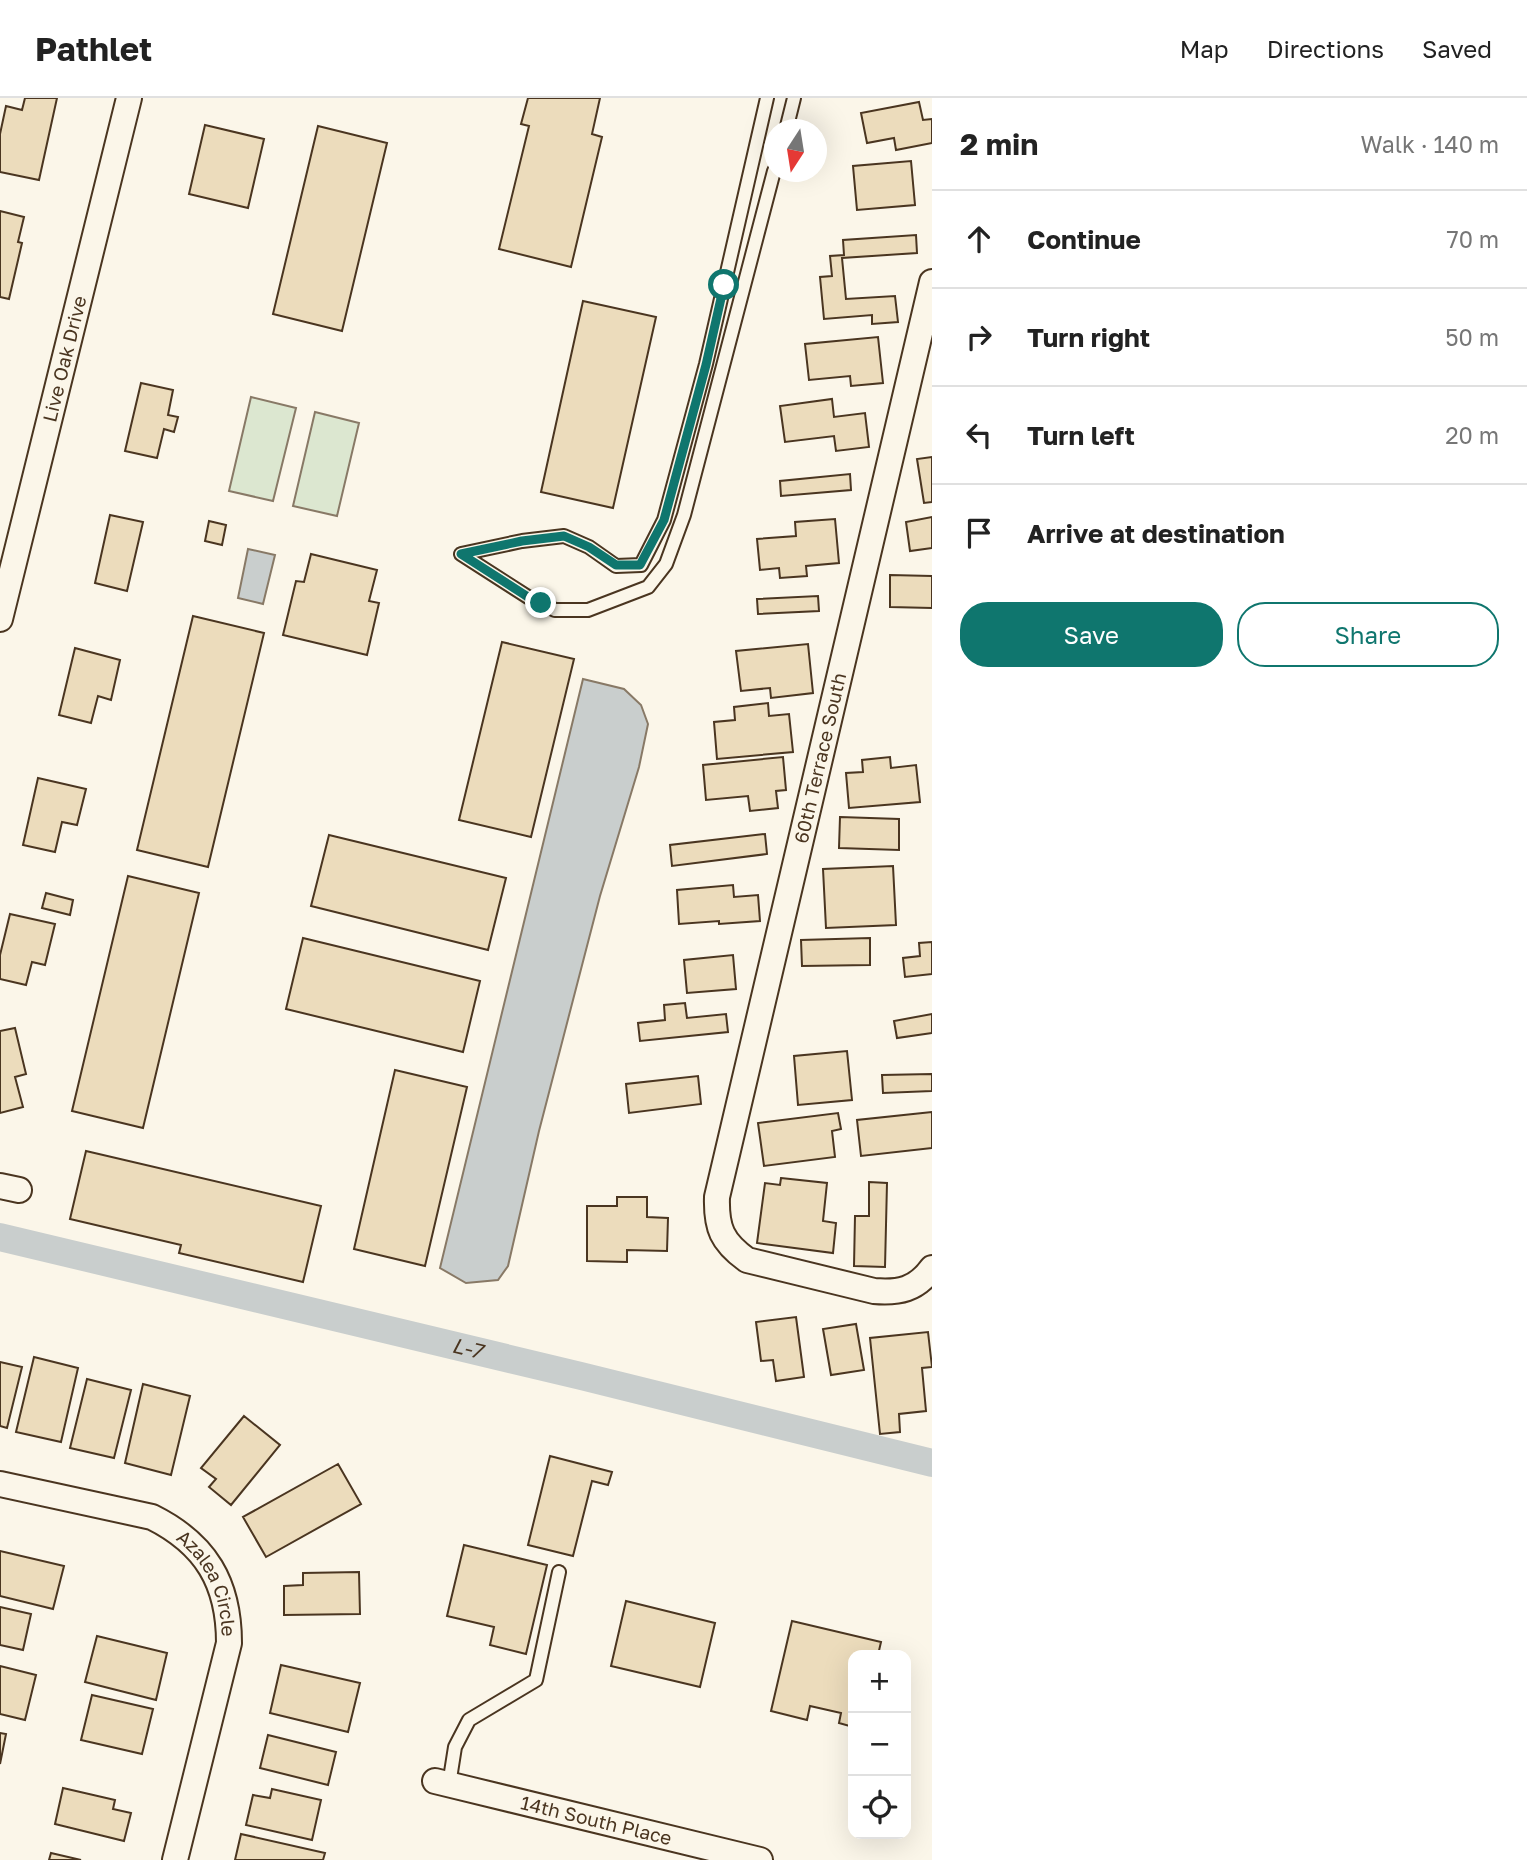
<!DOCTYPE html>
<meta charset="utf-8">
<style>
:root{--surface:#fff;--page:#f2f2f2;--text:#222;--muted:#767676;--line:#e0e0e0;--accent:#0f766e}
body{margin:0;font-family:"Golos Text",sans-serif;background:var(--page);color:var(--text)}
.controls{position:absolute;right:21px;bottom:21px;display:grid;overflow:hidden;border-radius:14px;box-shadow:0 7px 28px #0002}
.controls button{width:63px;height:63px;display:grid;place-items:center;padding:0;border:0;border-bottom:2px solid var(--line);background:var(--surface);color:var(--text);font:35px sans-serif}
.compass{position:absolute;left:764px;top:21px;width:63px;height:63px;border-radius:50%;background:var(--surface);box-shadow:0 7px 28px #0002;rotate:192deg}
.stop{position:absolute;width:21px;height:21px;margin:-16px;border:5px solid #0f766e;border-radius:50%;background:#fff}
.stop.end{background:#0f766e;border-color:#fff;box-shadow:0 2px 7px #0008}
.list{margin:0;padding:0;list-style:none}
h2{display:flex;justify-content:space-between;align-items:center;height:91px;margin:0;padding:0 28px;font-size:30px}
h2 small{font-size:23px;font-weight:400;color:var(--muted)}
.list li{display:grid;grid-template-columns:46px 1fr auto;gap:21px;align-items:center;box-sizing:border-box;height:98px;padding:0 28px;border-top:2px solid var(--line)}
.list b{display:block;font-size:26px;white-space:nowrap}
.list em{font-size:23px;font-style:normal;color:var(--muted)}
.actions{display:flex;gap:14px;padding:21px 28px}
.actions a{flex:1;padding:16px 0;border:2px solid var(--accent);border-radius:28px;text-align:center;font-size:24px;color:var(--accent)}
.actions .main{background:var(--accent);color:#fff}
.icon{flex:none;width:38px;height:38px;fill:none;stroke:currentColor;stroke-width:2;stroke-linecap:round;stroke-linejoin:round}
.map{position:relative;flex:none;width:932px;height:1762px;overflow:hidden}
header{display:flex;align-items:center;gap:42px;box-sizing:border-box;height:98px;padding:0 35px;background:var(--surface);border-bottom:2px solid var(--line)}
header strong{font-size:33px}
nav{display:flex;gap:38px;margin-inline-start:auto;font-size:24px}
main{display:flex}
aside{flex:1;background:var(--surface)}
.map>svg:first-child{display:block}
.green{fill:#dce7d0;stroke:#887966;stroke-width:2}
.water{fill:#c9cecd;stroke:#887966;stroke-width:2}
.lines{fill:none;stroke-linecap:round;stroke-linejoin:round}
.canal{stroke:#c9cecd;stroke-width:28}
.building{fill:#ecdcbc;stroke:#4a3520;stroke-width:2}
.service-casing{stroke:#4a3520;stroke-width:16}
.minor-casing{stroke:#4a3520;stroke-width:28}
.service{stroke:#fbf6e9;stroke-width:12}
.minor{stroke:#fbf6e9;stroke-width:24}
.route{stroke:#0f766e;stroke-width:9}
.labels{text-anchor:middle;stroke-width:5;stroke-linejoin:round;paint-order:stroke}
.street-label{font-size:19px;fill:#4a3520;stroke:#fbf6e9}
.water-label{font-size:21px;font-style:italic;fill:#4a3520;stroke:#fbf6e9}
</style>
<header>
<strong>Pathlet</strong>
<nav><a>Map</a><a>Directions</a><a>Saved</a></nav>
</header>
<main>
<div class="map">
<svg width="932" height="1762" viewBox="0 0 932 1762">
<rect width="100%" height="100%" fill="#fbf6e9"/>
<!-- green -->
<path class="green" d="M251 299 296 310 273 403 229 393Z
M315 314 359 325 337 418 293 408Z"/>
<!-- water -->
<path class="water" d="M248 451 275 457 263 506 238 500Z
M583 581 624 591 641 607 648 626 639 669 600 798 539 1033 508 1168 498 1182 466 1185 440 1170Z"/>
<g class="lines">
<!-- canal -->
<path class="canal" id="s1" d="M0 1139 581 1278 932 1365"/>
</g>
<!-- building -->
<path class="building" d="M25 0H57L39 82 0 74V36L6 8 22 12Z
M528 0H600L592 36 602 39 571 169 499 151 529 28 521 26Z
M919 4 923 22 932 21V45L896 52 894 40 867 45 861 15Z
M205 27 264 41 248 110 189 96Z
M318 28 387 45 342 233 273 216Z
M911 63 915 107 857 112 853 68Z
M0 113 24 119 18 144 22 145 9 201 0 199Z
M916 137 917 155 842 160 846 201 895 198 898 224 872 226V217L824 221 820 179 832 178 830 158 844 157 843 142Z
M583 203 656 219 613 410 541 394Z
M878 239 883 285 851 288 850 278 809 282 805 246Z
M141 285 173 292 168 317 178 319 174 334 164 331 157 360 125 353Z
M832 301 834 319 865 315 869 349 836 353 834 338 785 344 780 308Z
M932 359V404L924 405 917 361Z
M850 376 851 392 781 398 780 383Z
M110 417 143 424 127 493 95 485Z
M932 419V450L910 453 906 424Z
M835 421 839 465 806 468 807 478 780 480 779 470 760 472 757 441 796 438 795 424Z
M209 423 226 427 222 447 205 443Z
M311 456 377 472 369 503 379 505 367 557 283 537 296 483 304 484Z
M890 477 932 478V510L890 509Z
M818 498 819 513 758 516 757 501Z
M193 518 264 535 208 769 137 752Z
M502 544 574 561 531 739 459 722Z
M808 546 813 595 771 600 770 590 741 593 736 553Z
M75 550 120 562 111 602 98 598 91 625 59 617Z
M768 605 769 618 789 616 793 654 717 661 714 624 735 622 734 609Z
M783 659 786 692 776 693 778 710 750 713 748 698 706 702 703 667Z
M890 659 891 670 916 667 920 704 849 710 846 675 863 674 862 662Z
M38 680 86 691 77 727 62 724 55 754 23 747Z
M840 719 899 721V752L839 750Z
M765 736 767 756 672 768 670 747Z
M329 737 506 780 488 852 311 808Z
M893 768 896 827 826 830 823 771Z
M128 778 199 795 143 1030 72 1013Z
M733 787 734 799 758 797 760 823 719 826V823L679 826 677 792Z
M46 795 73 802 70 817 42 810Z
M10 816 55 826 45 867 32 864 26 887 0 881V857Z
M303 840 480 883 463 954 286 911Z
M870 840V867L802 868 801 842Z
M932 844V876L905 879 903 860 920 858 919 845Z
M733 857 736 891 687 895 684 862Z
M685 905 687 920 726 916 728 934 640 943 638 925 665 922 664 907Z
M932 916V935L897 940 894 923Z
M15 930 26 976 15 979 23 1009 0 1015V933Z
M847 953 852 1002 798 1007 794 958Z
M395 972 467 989 425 1168 354 1151Z
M932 976V993L883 995 882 977Z
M698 978 701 1006 629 1015 626 986Z
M932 1014V1050L861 1058 857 1022Z
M838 1015 841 1031 832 1033 835 1059 764 1068 758 1025Z
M86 1053 321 1108 303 1184 179 1155 181 1147 70 1121Z
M781 1080 827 1085 823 1123 836 1125 833 1155 757 1145 765 1085 780 1087Z
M869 1084 887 1085 885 1169 854 1168 855 1118H869Z
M617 1099H647V1119L668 1120 667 1153 627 1152V1164L587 1163V1108H617Z
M796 1219 804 1279 776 1283 773 1262 761 1263 756 1224Z
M856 1226 864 1272 831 1277 823 1231Z
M928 1234 932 1269 922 1270 926 1313 899 1316 900 1334 880 1336 870 1240Z
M34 1259 78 1270 61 1344 16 1334Z
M0 1264 22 1269 7 1330 0 1328Z
M87 1281 131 1292 114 1360 70 1350Z
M143 1286 190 1298 171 1377 125 1365Z
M244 1318 280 1347 231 1407 209 1389 216 1381 201 1370Z
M550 1358 612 1374 608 1387 592 1383 573 1458 528 1447Z
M338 1366 361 1406 266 1459 243 1419Z
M464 1447 547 1467 526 1556 490 1547 494 1529 447 1518Z
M0 1453 64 1468 53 1511 0 1498Z
M359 1474 360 1516 284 1517V1488L303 1487V1475Z
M626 1503 715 1525 700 1589 611 1568Z
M0 1509 31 1516 23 1552 0 1547Z
M792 1523 881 1544 878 1557H853V1629L839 1625 841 1615 810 1608 807 1622 771 1613Z
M97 1538 167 1555 156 1602 85 1584Z
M281 1567 360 1585 348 1634 270 1615Z
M0 1568 36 1577 25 1622 0 1616Z
M92 1597 153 1611 142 1656 81 1642Z
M0 1635 6 1636 0 1666Z
M268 1637 336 1654 328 1687 260 1670Z
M63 1690 115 1702 113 1711 131 1715 124 1743 55 1726Z
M272 1691 321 1702 312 1742 246 1727 253 1697 270 1700Z
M241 1736 325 1755 323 1762H235Z
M51 1755 81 1762H49Z"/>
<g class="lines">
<!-- service casing -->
<g class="service-casing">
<path id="service" d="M767 0 706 266 664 422 641 467 616 468 589 449 564 438 522 443 461 456 528 499 555 512H588L648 489 666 466 684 417 774 73
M786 32 794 0
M449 1687 455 1649 469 1622 536 1582 559 1474"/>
</g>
<!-- minor casing -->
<g class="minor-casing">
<g id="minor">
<path d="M932 184 717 1099C716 1130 722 1144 747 1162L874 1193C899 1195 916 1192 932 1170"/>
<path id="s2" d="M0 521 129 0"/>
<path d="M0 1088 19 1092"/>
<path id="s3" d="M0 1386 152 1419C206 1446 229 1485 229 1545L175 1762"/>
<path id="s4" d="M435 1683 760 1762"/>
</g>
</g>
<!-- service -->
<use href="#service" class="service"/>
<!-- minor -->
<use href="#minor" class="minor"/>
</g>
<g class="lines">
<!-- route -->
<path class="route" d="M541 505 528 499 461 456 522 443 564 438 589 449 616 467H640L664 422 706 267 724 187"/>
</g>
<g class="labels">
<!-- street labels -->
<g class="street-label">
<text dy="7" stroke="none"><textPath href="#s2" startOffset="268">Live Oak Drive</textPath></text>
<text transform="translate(820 660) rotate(-77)" y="7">60th Terrace South</text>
<text dy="7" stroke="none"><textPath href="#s3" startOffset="247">Azalea Circle</textPath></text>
<text dy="7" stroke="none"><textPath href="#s4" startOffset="166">14th South Place</textPath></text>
</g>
<!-- water labels -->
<g class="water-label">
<text dy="7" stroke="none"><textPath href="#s1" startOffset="480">L-7</textPath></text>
</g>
</g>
</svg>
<div class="controls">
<button>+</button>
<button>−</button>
<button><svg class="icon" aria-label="locate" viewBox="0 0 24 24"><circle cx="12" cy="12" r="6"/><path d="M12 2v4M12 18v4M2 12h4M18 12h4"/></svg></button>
</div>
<svg class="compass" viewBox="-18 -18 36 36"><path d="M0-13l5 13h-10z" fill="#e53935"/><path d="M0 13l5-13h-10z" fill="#767676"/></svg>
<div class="stop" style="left:724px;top:187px"></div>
<div class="stop end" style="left:541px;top:505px"></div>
</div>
<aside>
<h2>2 min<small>Walk · 140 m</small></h2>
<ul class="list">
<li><svg class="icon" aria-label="ahead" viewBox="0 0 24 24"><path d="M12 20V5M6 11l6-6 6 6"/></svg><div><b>Continue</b></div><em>70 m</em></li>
<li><svg class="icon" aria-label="right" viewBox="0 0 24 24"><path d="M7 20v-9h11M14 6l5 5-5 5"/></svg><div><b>Turn right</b></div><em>50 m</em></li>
<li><svg class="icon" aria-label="left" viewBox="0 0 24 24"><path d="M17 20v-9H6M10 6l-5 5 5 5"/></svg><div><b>Turn left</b></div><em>20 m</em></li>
<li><svg class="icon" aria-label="arrive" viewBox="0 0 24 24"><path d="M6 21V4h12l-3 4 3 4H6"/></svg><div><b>Arrive at destination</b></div></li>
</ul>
<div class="actions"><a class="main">Save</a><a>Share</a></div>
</aside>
</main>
